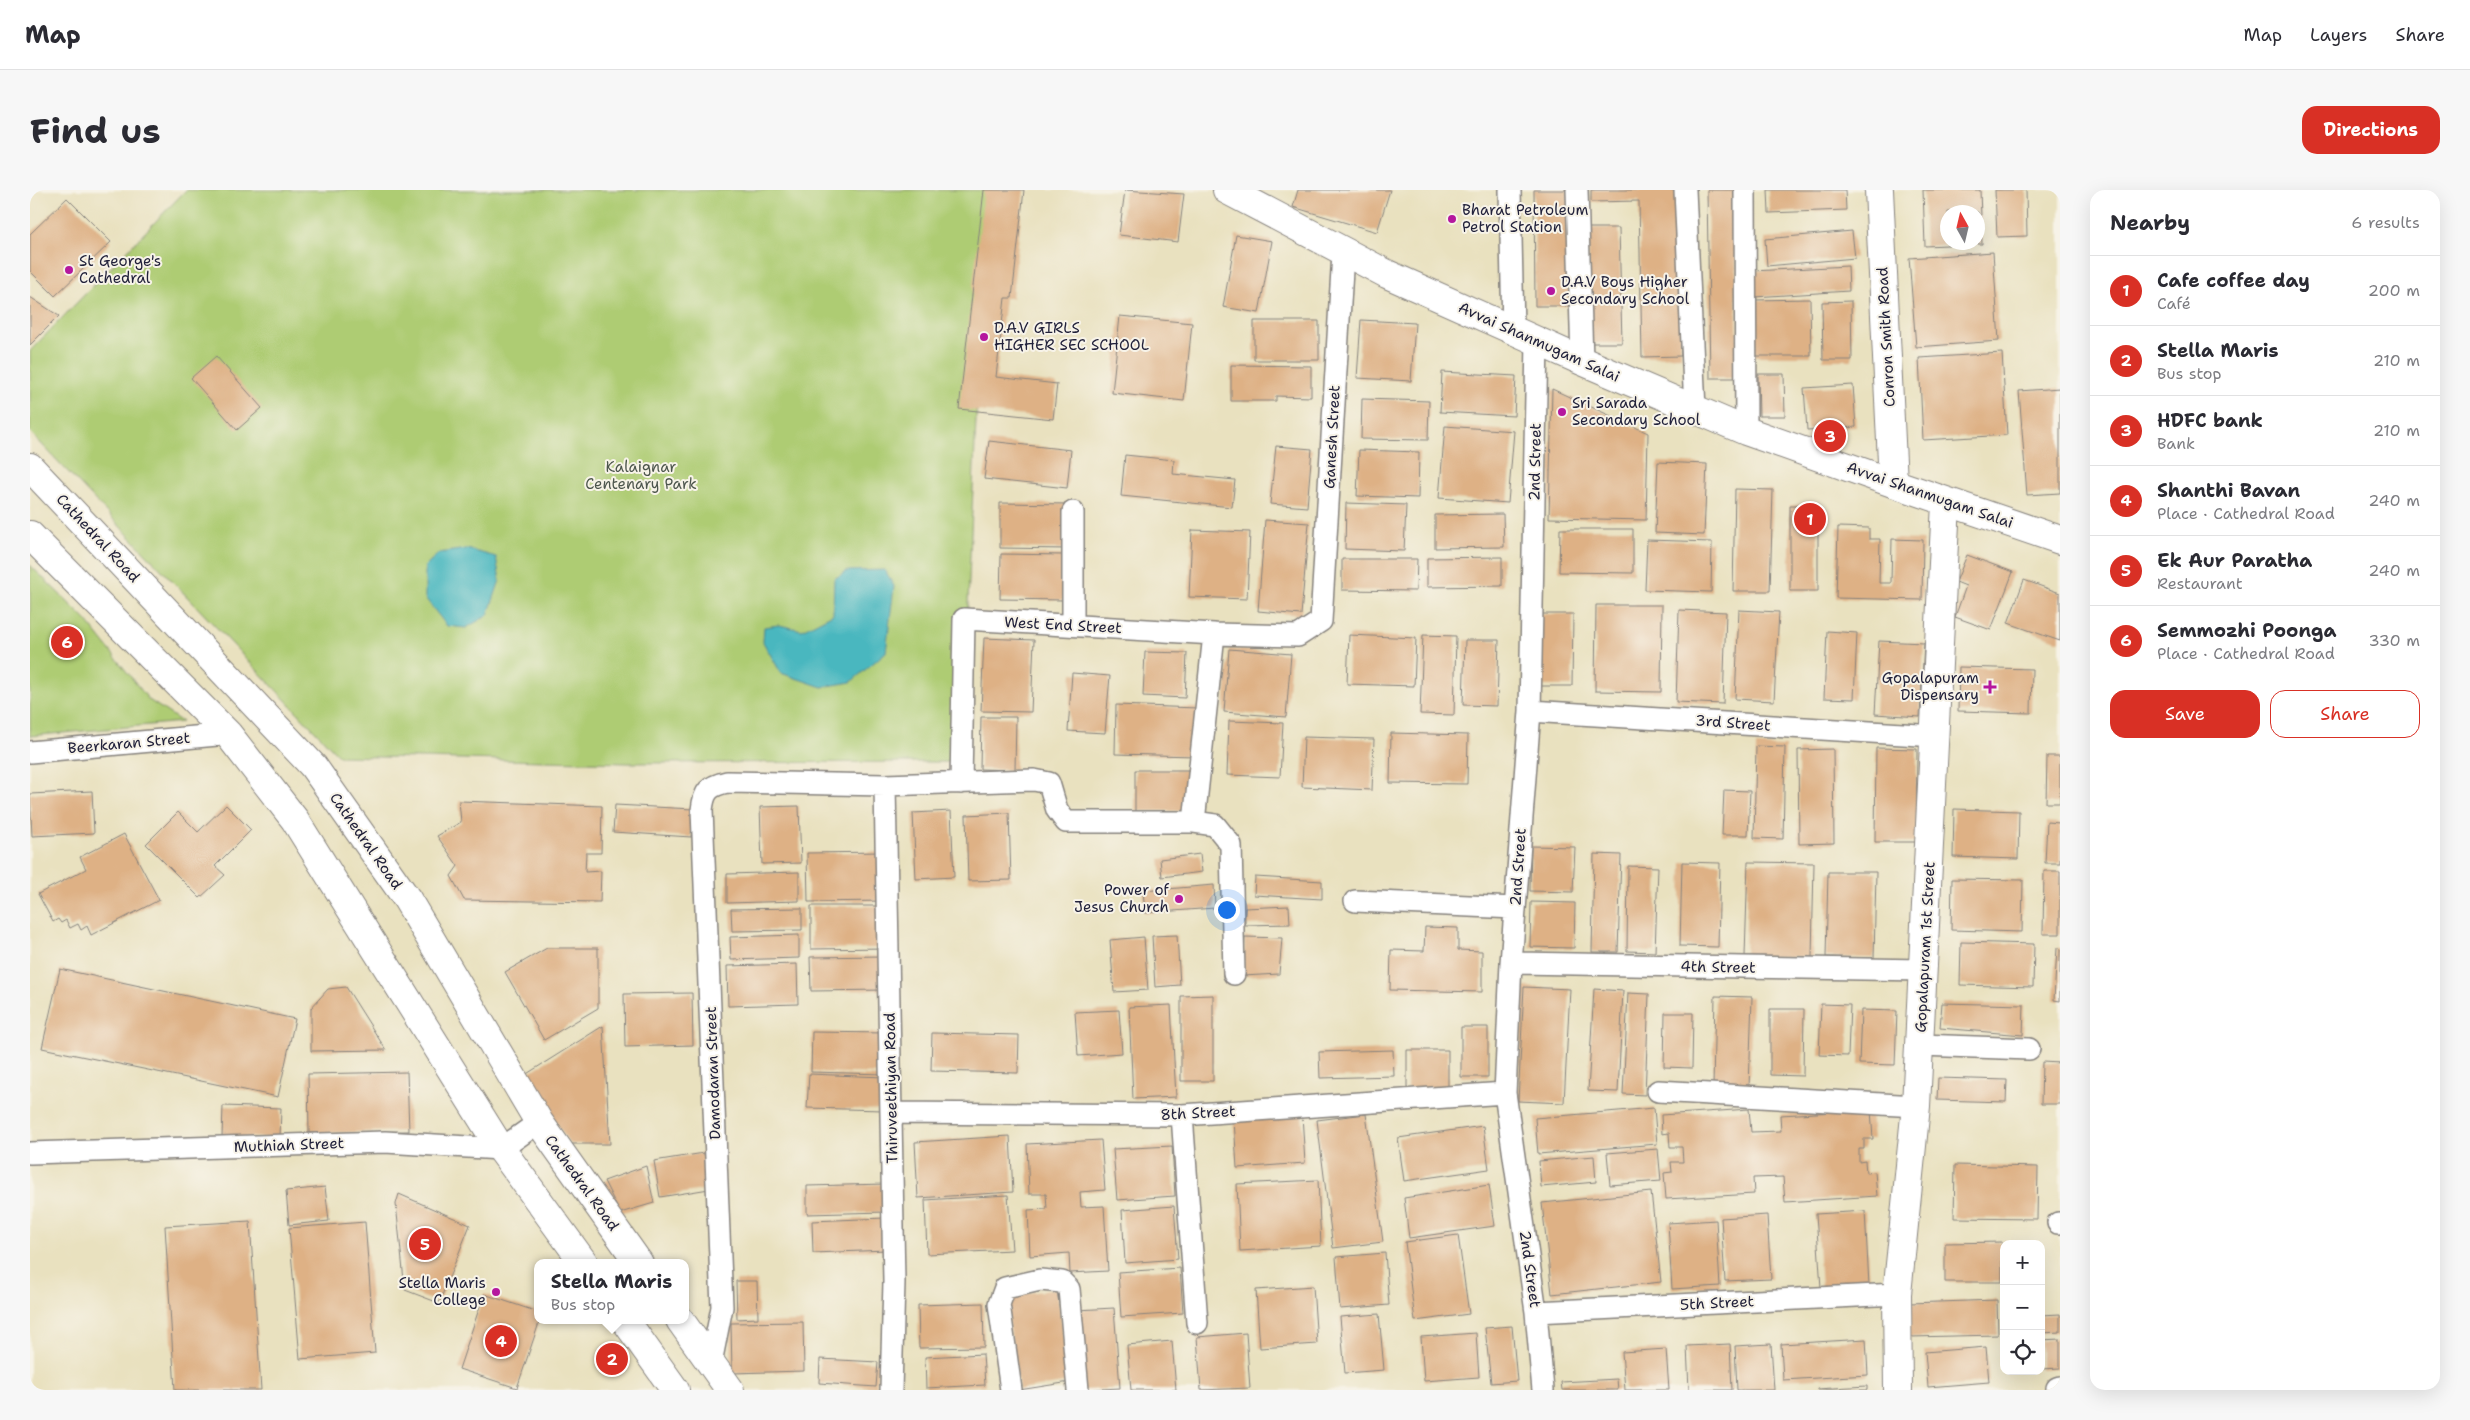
<!DOCTYPE html>
<meta charset="utf-8">
<style>
:root{--surface:#fff;--page:#f7f7f7;--text:#2b2b33;--muted:#7c7c81;--line:#e1e1e2;--accent:#d93025}
body{margin:0;font-family:"Shantell Sans",sans-serif;background:var(--page);color:var(--text)}
.controls{position:absolute;right:15px;bottom:15px;display:grid;overflow:hidden;border-radius:10px;box-shadow:0 5px 20px #0002}
.controls button{width:45px;height:45px;display:grid;place-items:center;padding:0;border:0;border-bottom:1px solid var(--line);background:var(--surface);color:var(--text);font:25px sans-serif}
.compass{position:absolute;left:1910px;top:15px;width:45px;height:45px;border-radius:50%;background:var(--surface);box-shadow:0 5px 20px #0002;rotate:352deg}
.you{position:absolute;left:1196px;top:719px;width:18px;height:18px;margin:-12px;border:4px solid #fff;border-radius:50%;background:#1a73e8;box-shadow:0 0 0 8px #1a73e833}
.badge{display:grid;place-items:center;width:32px;height:32px;border-radius:50%;background:var(--accent);color:#fff;font-size:16px;font-weight:700}
.pin{position:absolute;translate:-50% -50%;border:2px solid #fff;box-shadow:0 1px 5px #0006}
.popup{position:absolute;left:504px;top:1069px;width:155px;height:65px;box-sizing:border-box;display:grid;place-content:center;border-radius:10px;background:var(--surface);filter:drop-shadow(0 1px 4px #0005);font-size:16px;white-space:nowrap;color:var(--muted)}
.popup b{font-size:19px;color:var(--text)}
.popup::after{content:'';position:absolute;left:50%;top:100%;margin-left:-10px;border:10px solid transparent;border-top-color:var(--surface)}
.list{margin:0;padding:0;list-style:none}
h2{display:flex;justify-content:space-between;align-items:center;height:65px;margin:0;padding:0 20px;font-size:21px}
h2 small{font-size:16px;font-weight:400;color:var(--muted)}
.list li{display:grid;grid-template-columns:32px 1fr auto;gap:15px;align-items:center;box-sizing:border-box;height:70px;padding:0 20px;border-top:1px solid var(--line)}
.list b{display:block;font-size:19px;white-space:nowrap}
.list p{margin:0;font-size:16px;white-space:nowrap;color:var(--muted)}
.list em{font-size:16px;font-style:normal;color:var(--muted)}
.actions{display:flex;gap:10px;padding:15px 20px}
.actions a{flex:1;padding:11px 0;border:1px solid var(--accent);border-radius:15px;text-align:center;font-size:18px;color:var(--accent)}
.actions .main{background:var(--accent);color:#fff}
.icon{flex:none;width:28px;height:28px;fill:none;stroke:currentColor;stroke-width:2;stroke-linecap:round;stroke-linejoin:round}
.map{position:relative;flex:none;width:2030px;height:1200px;overflow:hidden;border-radius:15px}
header{display:flex;align-items:center;gap:30px;box-sizing:border-box;height:70px;padding:0 25px;background:var(--surface);border-bottom:1px solid var(--line)}
header strong{font-size:24px}
nav{display:flex;gap:28px;margin-inline-start:auto;font-size:18px}
.intro{display:flex;align-items:center;justify-content:space-between;box-sizing:border-box;height:120px;padding:0 30px}
h1{margin:0;font-size:35px}
.button{padding:12px 22px;border-radius:15px;background:var(--accent);color:#fff;font-size:18px;font-weight:700}
main{display:flex;gap:30px;padding:0 30px}
aside{flex:1;background:var(--surface);border-radius:15px;box-shadow:0 5px 20px #0002}
.map>svg:first-child{display:block}
.green{fill:#aecc73;stroke:#687757}
.water{fill:#48b7bf;stroke:#356c7d}
.building{fill:#deb185}
.lines{fill:none;stroke-linecap:round;stroke-linejoin:round}
.minor-casing{stroke:#86827d;stroke-width:24}
.tertiary-casing{stroke:#86827d;stroke-width:30}
.secondary-casing{stroke:#86827d;stroke-width:30}
.primary-casing{stroke:#86827d;stroke-width:30}
.minor{stroke:#fff;stroke-width:21}
.tertiary{stroke:#fff;stroke-width:28}
.secondary{stroke:#fff;stroke-width:28}
.primary{stroke:#fff;stroke-width:28}
.poi-dot{fill:#b5179e;stroke:#f7f3e8;stroke-width:2}
.labels{text-anchor:middle;stroke-width:4;stroke-linejoin:round;paint-order:stroke}
.poi-label{font-size:15px;fill:#22223b;stroke:#f7f3e8;text-anchor:start}
.street-label{font-size:15px;fill:#22223b;stroke:#f7f3e8}
.park-label{font-size:15px;fill:#4c554c;stroke:#f7f3e8}
</style>
<header>
<strong>Map</strong>
<nav><a>Map</a><a>Layers</a><a>Share</a></nav>
</header>
<div class="intro"><h1>Find us</h1><a class="button">Directions</a></div>
<main>
<div class="map">
<svg width="2030" height="1200" viewBox="0 0 2030 1200">
<rect width="100%" height="100%" fill="#f7f3e8"/>
<filter id="ink" filterUnits="userSpaceOnUse"><feTurbulence type="fractalNoise" baseFrequency=".02" numOctaves="2"/><feDisplacementMap in="SourceGraphic" scale="10" xChannelSelector="R" yChannelSelector="G"/><feConvolveMatrix kernelMatrix="1 2 1 2 8 2 1 2 1" color-interpolation-filters="sRGB"/></filter>
<filter id="wash" filterUnits="userSpaceOnUse"><feTurbulence type="fractalNoise" baseFrequency=".0096" numOctaves="4" result="noise"/><feDisplacementMap in="SourceGraphic" scale="20" xChannelSelector="R" yChannelSelector="G"/><feGaussianBlur stdDeviation="1.12" result="paint"/><feColorMatrix in="noise" values="0 0 0 0 0 0 0 0 0 0 0 0 0 0 0 0 0 1.4 0 .05"/><feComposite in="paint" operator="in"/></filter>
<g filter="url(#wash)">
<rect width="100%" height="100%" fill="#e9e1bf"/>
<!-- green -->
<path class="green" d="M156 0H979L947 207 931 572 596 573 309 566 0 242V161Z
M0 375 56 430 119 510 152 532 0 546Z"/>
<!-- water -->
<path class="water" d="M437 359 466 367 470 390 458 425 436 438 417 436 395 408V376L409 363Z
M855 380 864 396 856 462 821 492 792 497 751 483 733 452 734 437 749 435 772 440 803 424 804 389 817 381Z"/>
<g id="blocks">
<!-- building -->
<path class="building" d="M954 0H994L982 108H975L966 187 1027 194 1023 229 929 219Z
M1095 0 1154 4 1148 52 1089 45Z
M1268 0H1360L1347 42 1263 17Z
M1504 0H1538L1539 116H1505Z
M1561 0H1648L1651 166 1612 167 1609 11 1561 12Z
M1677 0H1705L1708 188H1680Z
M1738 0H1815L1816 20 1739 23Z
M1893 0H1950L1952 54H1948V22H1918V52L1940 54 1895 56Z
M1965 0H1996L1997 46 1967 47Z
M37 8 81 52 25 106 0 81V44Z
M1558 38H1589L1592 153H1561Z
M1822 41 1825 68 1737 76 1735 49Z
M1206 45 1242 51 1229 123 1193 117Z
M1963 62 1969 151 1886 157 1879 68Z
M1818 76 1819 101 1724 107 1723 81Z
M0 107 29 126 0 155Z
M1780 109 1781 166H1725L1724 110Z
M1821 111 1822 170H1793L1792 112Z
M1090 126 1162 133 1154 211 1082 203Z
M1331 130 1385 133 1381 191 1327 188Z
M1224 131H1289V170H1224Z
M1972 163 1977 245 1893 250 1889 168Z
M186 166 232 218 207 240 161 188Z
M1201 175 1281 176V207L1246 206V211H1201Z
M1412 182 1486 186 1484 226 1410 222Z
M1728 184H1754L1755 226H1729Z
M1823 195 1826 237 1777 240 1774 198Z
M2030 198V303L1997 305 1989 201Z
M1522 199 1618 243 1616 330 1519 328Z
M1332 209 1399 211 1398 250 1331 249Z
M1415 236 1484 241 1478 313 1409 308Z
M959 251 1041 260 1037 298 954 289Z
M1246 256 1282 259 1277 317 1240 314Z
M1329 260 1389 262 1388 308 1327 306Z
M1095 265 1144 270 1143 284 1205 290 1202 317 1091 306Z
M1628 272 1677 274 1674 345 1625 343Z
M1705 299 1743 300 1740 401H1703Z
M970 313 1038 314 1037 359 970 358Z
M1316 313 1376 315 1374 361 1315 359Z
M1760 315H1788V401H1760Z
M1473 324 1474 357 1405 358V325Z
M1235 330 1279 333 1271 425 1228 421Z
M1808 337 1839 338V349H1850L1849 393H1861L1862 349 1893 350 1892 410 1806 408Z
M1530 339H1603V383L1529 382Z
M1162 340 1220 342 1217 409 1159 407Z
M1617 350 1682 352 1681 402 1615 400Z
M971 364 1034 365 1033 410 970 409Z
M1937 365 1983 382 1961 440 1925 427 1936 396 1926 392Z
M1472 367V396L1397 397V368Z
M1312 369H1387L1386 401 1312 400Z
M1994 390 2030 403V451L1978 433Z
M1566 415H1632L1631 502 1565 501Z
M1649 420 1696 422 1693 514 1646 512Z
M1709 420 1749 422 1744 511 1705 509Z
M1508 424H1543L1542 496H1507Z
M1797 441 1827 443 1824 509 1794 508Z
M1319 445 1386 448 1384 496 1317 494Z
M1393 445 1426 446 1424 525 1390 524Z
M954 448 1004 450 1001 522 951 521Z
M1435 450H1469L1467 516 1433 515Z
M1849 451 1894 453 1890 527 1845 524Z
M1199 459 1261 464 1256 527 1194 522Z
M1115 462 1157 463 1155 508 1113 506Z
M1929 477 2002 479 2001 523 1928 521Z
M1042 483 1080 486 1075 543 1038 541Z
M1086 515 1167 518 1165 566 1085 564Z
M951 527H986L985 580 950 579Z
M1199 531 1253 533 1250 587 1197 585Z
M1361 543 1438 545 1437 594 1360 593Z
M1274 547 1344 549 1342 600 1272 597Z
M1726 556 1755 557 1753 649 1724 648Z
M1846 558 1887 559 1886 652H1845Z
M1803 559 1804 653 1769 654 1768 560Z
M2017 566H2030V613H2016Z
M1105 580H1161L1160 621H1105Z
M1694 600 1720 601 1718 645H1692Z
M62 601 64 643 2 646 0 604Z
M429 611 572 616 571 663H556L555 682 571 681 570 712 434 710 421 686 428 676 407 646 431 632Z
M196 615 221 640 185 676 195 685 170 708 116 654 148 622 168 642Z
M585 615 663 619 661 647 583 642Z
M769 616 771 673 732 674 730 617Z
M1924 619 1989 621 1988 669 1923 667Z
M921 621 924 687 886 689 883 623Z
M979 623 981 690 938 691 936 625Z
M2017 632 2030 633V673H2015Z
M94 644 129 710 61 745 57 736 51 740 48 734 40 738 36 730 31 733 28 729 23 732 8 704 56 679 50 667Z
M1501 656 1545 657 1543 702 1500 701Z
M853 662 854 711 778 712 777 663Z
M1170 664 1172 682 1132 687 1130 669Z
M1564 664 1591 665 1588 762H1562Z
M1652 672 1690 673 1688 757 1650 756Z
M1718 672 1784 673 1782 767 1715 766Z
M1598 676 1628 677 1625 762 1597 761Z
M2014 681H2030V744H2013Z
M769 682V711L697 713V684Z
M1798 682H1846L1844 768 1796 767Z
M1225 687 1292 691V709L1224 705Z
M1922 689 1993 690 1992 742 1921 740Z
M1184 695 1185 718 1115 723 1113 701Z
M1501 712 1545 713 1544 758 1500 757Z
M781 716H855L856 758 781 759Z
M1259 716 1260 734 1215 735V718Z
M772 718V740L702 741 701 719Z
M1395 737 1428 738V760L1452 761V802L1360 800 1361 760 1394 761Z
M769 745V768L701 770 700 747Z
M1147 745 1150 795 1125 797 1122 746Z
M1114 747 1118 800 1084 802 1080 750Z
M1215 747 1252 748 1249 784 1213 786Z
M1931 752 2004 754 2003 797 1930 795Z
M517 758H568V818L514 850 475 782Z
M2027 758H2030V811L2024 810Z
M854 766V800L781 801 780 767Z
M767 774 768 814 698 816 697 776Z
M30 779 265 829 248 907 12 858Z
M316 797 356 860 281 861V818L298 799Z
M1494 797 1540 799 1534 913 1488 911Z
M1564 799 1593 801 1588 902 1558 901Z
M662 803 663 855 595 857 594 804Z
M1598 803 1619 804 1615 905 1593 904Z
M1183 805V891H1151V806Z
M1685 806 1722 807 1719 898 1683 897Z
M1912 813 1994 815 1993 845 1910 838Z
M1791 814 1820 815 1818 866 1789 865Z
M1141 815 1146 907 1103 909 1099 817Z
M1740 819H1774L1773 886 1740 885Z
M1089 820 1092 863 1048 866 1045 822Z
M1831 820 1867 821 1865 875 1829 874Z
M1635 823H1663L1662 878 1634 877Z
M573 836 580 954H540L495 885Z
M1431 837H1458V887H1431Z
M782 842 855 843 854 884 781 882Z
M902 843 989 845 988 883 901 881Z
M1363 860 1364 886 1290 888 1289 862Z
M1377 860H1418V899H1377Z
M2012 872 2030 873V914H2011Z
M377 882 379 941 279 943 278 884Z
M779 884 854 887 853 920 777 918Z
M1908 888 1977 890 1976 912 1907 910Z
M193 916 251 918 250 948 192 947Z
M1624 918 1627 954 1508 964 1505 928Z
M1719 919 1721 942 1751 941 1750 925 1841 920 1843 949H1834V959H1829V972L1835 971 1836 983 1845 982 1847 1006 1755 1012 1753 987 1723 988 1724 1004 1636 1009 1634 983 1642 982 1641 972H1653L1652 957H1640L1639 943 1632 944 1631 925Z
M1336 924 1353 1052 1303 1058 1287 930Z
M1272 925 1275 973 1207 978 1204 930Z
M1453 936 1459 979 1374 991 1368 948Z
M980 946 983 1002 888 1008 885 952Z
M1071 950 1075 1000 1050 1002 1051 1017 1074 1016 1078 1081 1040 1083 1039 1063 1000 1066 998 1020 1017 1019 1016 1004H999L997 954Z
M1142 956 1145 1006 1087 1010 1083 959Z
M1628 959 1631 991 1580 995 1577 963Z
M674 963 679 999 630 1007 624 971Z
M1564 966 1566 992 1511 997 1509 971Z
M1925 975 2008 977 2007 1029 1924 1028Z
M616 976 624 1013 590 1023 574 991Z
M1288 990 1291 1056 1210 1061 1207 994Z
M855 994 856 1022 777 1024V996Z
M1459 995 1465 1036 1379 1048 1374 1008Z
M295 997 299 1031 259 1035 256 1001Z
M1621 1002 1631 1092 1522 1104 1512 1013Z
M369 1004 440 1035 409 1113 375 1100 366 1014Z
M978 1005 982 1060 897 1064 895 1010Z
M1144 1016 1148 1069 1095 1073 1092 1020Z
M1835 1021 1839 1095 1791 1098 1786 1024Z
M1737 1025 1741 1089 1695 1091 1691 1028Z
M855 1028 856 1060 783 1063 782 1031Z
M1686 1030 1690 1096 1642 1099 1638 1033Z
M220 1031 231 1200H145L135 1036Z
M335 1032 345 1163 270 1169 259 1038Z
M1428 1045 1439 1124 1385 1131 1375 1052Z
M1972 1052V1092H1915V1053Z
M1355 1063 1359 1115 1310 1119 1306 1067Z
M1150 1078 1153 1123 1091 1127 1088 1082Z
M706 1091H727L728 1128 707 1129Z
M1283 1096 1287 1154 1230 1158 1226 1100Z
M1027 1099 1040 1192 989 1200 975 1106Z
M454 1104 508 1122V1130H510L487 1198 429 1179Z
M1967 1110 1968 1145 1880 1147 1879 1113Z
M953 1113 954 1157 889 1158 888 1115Z
M1084 1118 1090 1198 1053 1200 1047 1120Z
M1349 1124 1354 1180 1315 1183 1310 1127Z
M2030 1124V1142L2011 1143V1125Z
M773 1132 774 1181 702 1183 701 1133Z
M1482 1136 1487 1191 1461 1193 1455 1138Z
M1216 1143 1220 1198 1171 1200 1167 1147Z
M1446 1143 1449 1187 1394 1191 1391 1147Z
M1836 1149 1838 1185 1753 1190 1751 1154Z
M2030 1149V1178L2011 1179V1150Z
M1142 1151 1146 1200H1101L1097 1155Z
M1700 1154 1702 1200H1659L1657 1156Z
M1741 1154 1744 1200H1707L1705 1156Z
M1956 1157 1959 1192 1898 1197 1895 1162Z
M1636 1159 1639 1200H1595L1592 1162Z
M953 1164 955 1195 896 1198 895 1167Z
M790 1169 848 1172 846 1197 789 1193Z
M1587 1189 1588 1200H1532L1531 1192Z
M1837 1196V1200H1787V1199Z"/>
</g>
</g>
<g filter="url(#ink)">
<use href="#blocks" fill-opacity="0" stroke="#86827d" stroke-width="1"/>
<g class="lines">
<!-- minor casing -->
<g class="minor-casing">
<path id="minor" d="M1480 0 1483 140
M1547 0 1552 171
M1655 0 1665 220
M1715 0 1716 241
M1507 151 1500 521 1481 773 1475 903 1506 1122 1513 1200
M1043 435V322
M1500 521 1906 546
M0 562 198 544
M931 593 934 429 1184 444 1268 446 1291 431 1313 63
M855 595 864 1092 861 1200
M1164 632 1184 444
M1325 711 1485 718
M1481 773 1894 780
M1890 855 1999 859
M1628 901 1886 916
M861 923 1152 925 1475 903
M1152 925 1167 1133
M0 963 355 952 471 959 509 932
M2028 1033H2030
M1506 1122 1867 1104
M681 1173 692 1117 672 620C674 601 679 596 697 592L855 595 1004 590 1019 593 1027 620 1036 632H1164L1185 635 1201 655 1204 784
M2027 1198 2030 1197
M981 1200 969 1114 975 1098 1010 1090 1032 1092 1039 1099 1048 1200"/>
</g>
<!-- tertiary casing -->
<g class="tertiary-casing">
<path id="tertiary" d="M1197 0 1357 84 1552 171 1716 241 1863 293
M1868 1200 1867 1104 1886 916 1916 313"/>
</g>
<!-- secondary casing -->
<g class="secondary-casing">
<path id="secondary" d="M1849 0 1863 293 2030 350"/>
</g>
<!-- primary casing -->
<g class="primary-casing">
<path id="primary" d="M0 277 283 576 377 709 509 932 609 1073
M0 345 198 544 265 630 471 959 554 1073
M595 1130 645 1200
M650 1130 700 1200"/>
</g>
<!-- minor -->
<use href="#minor" class="minor"/>
<!-- tertiary -->
<use href="#tertiary" class="tertiary"/>
<!-- secondary -->
<use href="#secondary" class="secondary"/>
<!-- primary -->
<use href="#primary" class="primary"/>
</g>
</g>
<!-- markers -->
<g class="poi-dot">
<circle cx="1422" cy="29" r="5"/>
<circle cx="39" cy="80" r="5"/>
<circle cx="1521" cy="101" r="5"/>
<circle cx="954" cy="147" r="5"/>
<circle cx="1532" cy="222" r="5"/>
<path d="M1957.5 489.5h5v5h5v5h-5v5h-5v-5h-5v-5h5z"/>
<circle cx="1149" cy="709" r="5"/>
<circle cx="466" cy="1102" r="5"/>
</g>
<g class="labels">
<!-- poi labels -->
<g class="poi-label">
<text x="1432" y="25">Bharat Petroleum<tspan x="1432" dy="17">Petrol Station</tspan></text>
<text x="49" y="76">St George's<tspan x="49" dy="17">Cathedral</tspan></text>
<text x="1531" y="97">D.A.V Boys Higher<tspan x="1531" dy="17">Secondary School</tspan></text>
<text x="964" y="143">D.A.V GIRLS<tspan x="964" dy="17">HIGHER SEC SCHOOL</tspan></text>
<text x="1542" y="218">Sri Sarada<tspan x="1542" dy="17">Secondary School</tspan></text>
<text x="1949" y="493" text-anchor="end">Gopalapuram<tspan x="1949" dy="17">Dispensary</tspan></text>
<text x="1139" y="705" text-anchor="end">Power of<tspan x="1139" dy="17">Jesus Church</tspan></text>
<text x="456" y="1098" text-anchor="end">Stella Maris<tspan x="456" dy="17">College</tspan></text>
</g>
<!-- street labels -->
<g class="street-label">
<text transform="translate(1856 147) rotate(-93)" y="5">Conron Smith Road</text>
<text transform="translate(1509 152) rotate(24)" y="5">Avvai Shanmugam Salai</text>
<text transform="translate(1302 247) rotate(-87)" y="5">Ganesh Street</text>
<text transform="translate(1505 272) rotate(-89)" y="5">2nd Street</text>
<text transform="translate(1900 305) rotate(19)" y="5">Avvai Shanmugam Salai</text>
<text transform="translate(68 348) rotate(47)" y="5">Cathedral Road</text>
<text transform="translate(1033 435) rotate(3)" y="5">West End Street</text>
<text transform="translate(1703 533) rotate(4)" y="5">3rd Street</text>
<text transform="translate(99 553) rotate(-5)" y="5">Beerkaran Street</text>
<text transform="translate(336 651) rotate(55)" y="5">Cathedral Road</text>
<text transform="translate(1488 677) rotate(-86)" y="5">2nd Street</text>
<text transform="translate(1895 757) rotate(-87)" y="5">Gopalapuram 1st Street</text>
<text transform="translate(1688 777) rotate(1)" y="5">4th Street</text>
<text transform="translate(683 883) rotate(-92)" y="5">Damodaran Street</text>
<text transform="translate(861 898) rotate(-91)" y="5">Thiruveethiyan Road</text>
<text transform="translate(1168 923) rotate(-3)" y="5">8th Street</text>
<text transform="translate(259 955) rotate(-2)" y="5">Muthiah Street</text>
<text transform="translate(552 993) rotate(54)" y="5">Cathedral Road</text>
<text transform="translate(1500 1079) rotate(82)" y="5">2nd Street</text>
<text transform="translate(1687 1113) rotate(-3)" y="5">5th Street</text>
</g>
<!-- park labels -->
<g class="park-label">
<text x="611" y="282">Kalaignar<tspan x="611" dy="17">Centenary Park</tspan></text>
</g>
</g>
</svg>
<div class="controls">
<button>+</button>
<button>−</button>
<button><svg class="icon" aria-label="locate" viewBox="0 0 24 24"><circle cx="12" cy="12" r="6"/><path d="M12 2v4M12 18v4M2 12h4M18 12h4"/></svg></button>
</div>
<svg class="compass" viewBox="-18 -18 36 36"><path d="M0-13l5 13h-10z" fill="#e53935"/><path d="M0 13l5-13h-10z" fill="#7c7c81"/></svg>
<div class="you"></div>
<div class="pin badge" style="left:1780px;top:329px">1</div>
<div class="pin badge" style="left:582px;top:1169px">2</div>
<div class="popup"><b>Stella Maris</b>Bus stop</div>
<div class="pin badge" style="left:1800px;top:246px">3</div>
<div class="pin badge" style="left:471px;top:1151px">4</div>
<div class="pin badge" style="left:395px;top:1054px">5</div>
<div class="pin badge" style="left:37px;top:452px">6</div>
</div>
<aside>
<h2>Nearby<small>6 results</small></h2>
<ul class="list">
<li><span class="badge">1</span><div><b>Cafe coffee day</b><p>Café</p></div><em>200 m</em></li>
<li><span class="badge">2</span><div><b>Stella Maris</b><p>Bus stop</p></div><em>210 m</em></li>
<li><span class="badge">3</span><div><b>HDFC bank</b><p>Bank</p></div><em>210 m</em></li>
<li><span class="badge">4</span><div><b>Shanthi Bavan</b><p>Place · Cathedral Road</p></div><em>240 m</em></li>
<li><span class="badge">5</span><div><b>Ek Aur Paratha</b><p>Restaurant</p></div><em>240 m</em></li>
<li><span class="badge">6</span><div><b>Semmozhi Poonga</b><p>Place · Cathedral Road</p></div><em>330 m</em></li>
</ul>
<div class="actions"><a class="main">Save</a><a>Share</a></div>
</aside>
</main>
